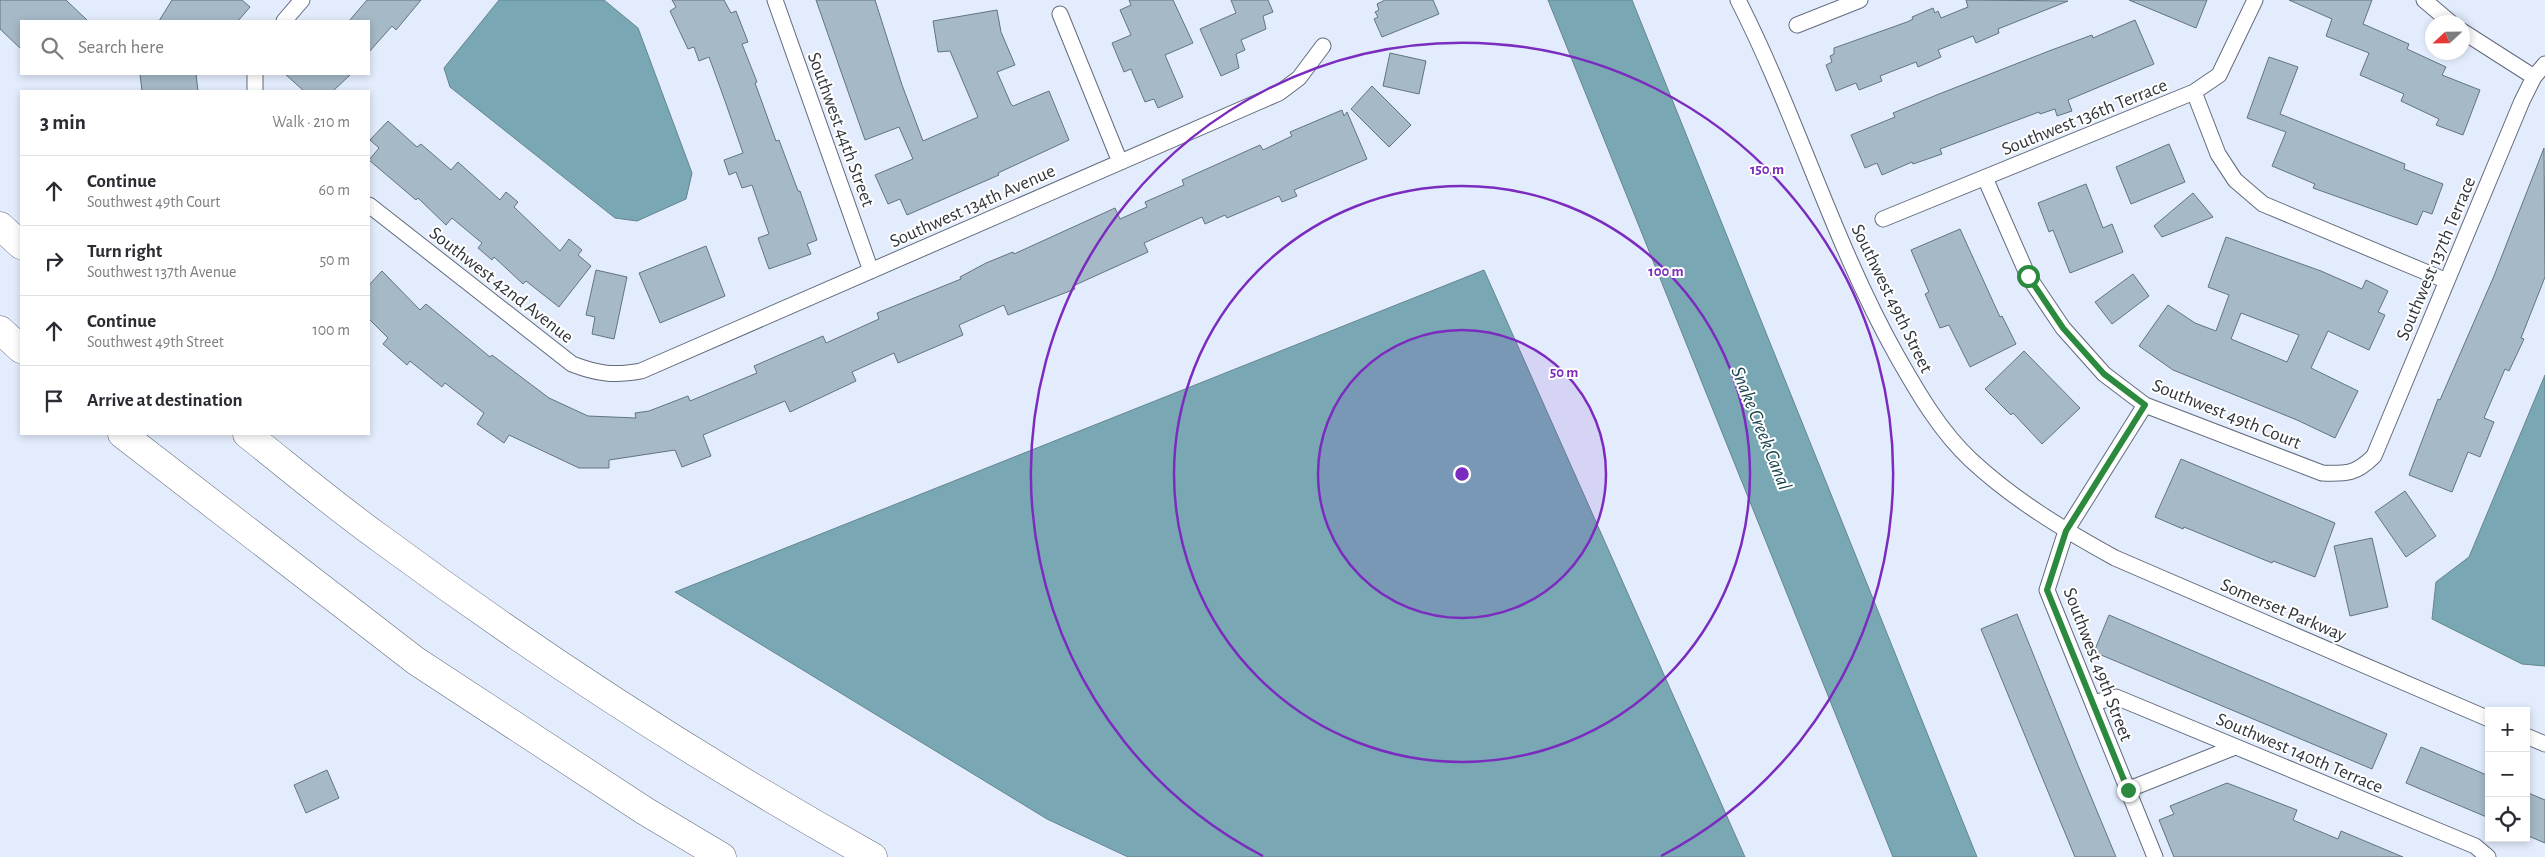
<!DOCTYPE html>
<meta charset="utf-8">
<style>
:root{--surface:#fff;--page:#f2f2f3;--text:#2b2b33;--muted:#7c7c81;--line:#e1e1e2}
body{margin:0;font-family:"Alegreya Sans",sans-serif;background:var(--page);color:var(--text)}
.controls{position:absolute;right:15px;bottom:15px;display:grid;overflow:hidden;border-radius:0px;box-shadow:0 2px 8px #0003}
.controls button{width:45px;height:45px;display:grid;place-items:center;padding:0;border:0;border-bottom:1px solid var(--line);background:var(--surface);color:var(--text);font:25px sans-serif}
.compass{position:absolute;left:2425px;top:15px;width:45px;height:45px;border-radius:50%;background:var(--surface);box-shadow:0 2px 8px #0003;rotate:248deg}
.stop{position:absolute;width:15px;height:15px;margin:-11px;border:4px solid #2b8a3d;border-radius:50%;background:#fff}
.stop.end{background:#2b8a3d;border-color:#fff;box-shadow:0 1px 5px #0008}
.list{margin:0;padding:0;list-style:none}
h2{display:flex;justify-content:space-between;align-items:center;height:65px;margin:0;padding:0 20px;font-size:21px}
h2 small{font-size:16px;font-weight:400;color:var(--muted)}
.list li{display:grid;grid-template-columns:32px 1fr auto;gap:15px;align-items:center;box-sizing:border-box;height:70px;padding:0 20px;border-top:1px solid var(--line)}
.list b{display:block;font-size:19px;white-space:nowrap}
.list p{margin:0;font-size:16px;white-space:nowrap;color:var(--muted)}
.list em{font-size:16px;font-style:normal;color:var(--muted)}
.icon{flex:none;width:28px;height:28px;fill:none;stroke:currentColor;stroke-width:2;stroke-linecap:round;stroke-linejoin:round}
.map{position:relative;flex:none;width:2545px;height:857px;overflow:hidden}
.search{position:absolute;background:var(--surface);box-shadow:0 2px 8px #0003;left:20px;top:20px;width:350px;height:55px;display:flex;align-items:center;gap:12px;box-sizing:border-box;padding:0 18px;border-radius:0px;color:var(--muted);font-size:19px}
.panel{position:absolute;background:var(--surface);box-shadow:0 2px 8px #0003;left:20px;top:90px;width:350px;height:345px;border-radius:0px}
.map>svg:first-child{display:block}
.water{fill:#79a8b4;stroke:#638590}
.building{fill:#a5b9c7;stroke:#627481;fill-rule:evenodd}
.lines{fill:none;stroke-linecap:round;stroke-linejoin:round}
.street-casing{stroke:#626b7d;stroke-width:17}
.highway-casing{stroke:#626b7d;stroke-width:29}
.street{stroke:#fff;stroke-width:15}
.highway{stroke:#fff;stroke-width:28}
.route{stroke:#2b8a3d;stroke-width:6}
.ring{fill:none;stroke:#7b2cbf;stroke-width:2.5}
.labels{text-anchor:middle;stroke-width:4;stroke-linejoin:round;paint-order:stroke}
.street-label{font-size:19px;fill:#30343b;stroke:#fff}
.water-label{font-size:20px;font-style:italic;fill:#1a444f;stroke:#fff}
.centre{fill:#7b2cbf;stroke:#fff;stroke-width:2.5}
.ring-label{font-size:15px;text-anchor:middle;font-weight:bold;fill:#7b2cbf;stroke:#fff;stroke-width:4;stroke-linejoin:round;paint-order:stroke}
</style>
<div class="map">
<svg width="2545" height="857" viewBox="0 0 2545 857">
<rect width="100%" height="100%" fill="#e3ecfc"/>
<!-- water -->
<path class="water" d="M499 0H604L638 28 692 173 686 199 637 221 615 218 450 87 444 68Z
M1548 0H1632L1977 857H1893Z
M1484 270 1745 857H1128L1047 819 675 592Z
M2545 375V666L2522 664 2432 619 2436 582 2469 557Z"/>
<!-- building -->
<path class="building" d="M0 0H66L88 21H21V49L0 29Z
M172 0H242L250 7 238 21H159Z
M367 0H421L396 30 392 26 369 52V21H349Z
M672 0H724L731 13 736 11 748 42 742 44 757 82 755 83 776 141 779 140 798 191H800L817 240 807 244 811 254 769 269 758 238 769 234 752 185 742 188 736 172 729 175 724 160 743 153 725 101 709 57 699 61 694 47 688 49 670 11 676 7Z
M816 0H875L902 85 923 141 978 117 950 51 938 52 933 21 997 10 1001 32 1015 65 997 72 1011 104 1013 106 1049 91 1069 140 998 173 999 175 907 215 900 199 888 204 875 175 913 159 899 127 865 140Z
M1129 0H1173L1193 43 1165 55 1183 97 1158 108 1154 99 1145 102 1131 69 1124 72 1112 43 1131 35 1120 10 1131 5Z
M1231 0H1268L1273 12 1263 16 1266 29 1241 40 1245 50 1236 54 1239 68 1221 76 1200 29 1236 13Z
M1385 0H1433L1439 14 1382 37 1374 19 1378 17 1375 12 1379 10 1377 4Z
M1966 0 2068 1 1998 29 1999 33 1976 43 1973 36 1938 50 1941 57 1918 67 1916 62 1880 76 1882 81 1859 90 1856 83 1836 91 1826 65 1832 62 1830 56 1834 54V48L1907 22 1913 19 1912 17 1933 8 1935 13 1938 11 1941 18 1968 7Z
M2129 0H2207L2196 28Z
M2289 0H2372L2363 24 2409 44 2407 49 2446 67 2442 75 2480 90 2463 135 2436 125 2439 119 2401 101 2404 94 2360 75 2369 53 2326 36 2332 19Z
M2135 20 2154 64 2068 100 2072 111 2057 116 2055 109 2040 114 2039 112 1940 149 1942 154 1913 164 1912 162 1882 175 1877 163 1865 168 1851 135 1895 117 1893 113 1939 94 2049 51 2092 35 2093 38Z
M1390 53 1426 61 1419 94 1383 86Z
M2269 57 2298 67 2280 114 2405 164 2404 169 2443 184 2432 214 2423 211 2417 225 2313 188 2315 184 2272 166 2286 132 2247 118Z
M140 74H196L198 91H142Z
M285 74H351L333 91H304Z
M1372 86 1411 125 1389 147 1351 109Z
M1342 110 1344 116 1347 112 1367 159 1294 190 1297 196 1282 202 1279 196 1227 218 1225 215 1205 224 1202 217 1144 243 1148 252 1073 286 1075 289 1008 315 1004 305 959 325 963 335 898 363 894 353 852 372 856 381 790 412 785 401 703 435 711 456 682 467 675 450 609 460V468H579L509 435 504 443 477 424 484 413 445 383 442 387 410 361 407 365 383 344 388 338 369 319V285L382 271 420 310 426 304 490 357 492 355 549 398 588 416 636 418 635 413 649 411 688 396 690 401 757 373 754 366 823 336 826 343 879 319 877 313 961 279 960 277 986 263 1013 252 1014 254 1115 208 1120 219 1147 207 1145 202 1184 185 1182 180 1260 145 1263 150 1292 136 1290 132Z
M388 121 417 147 421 144 451 170 458 162 500 200 506 192 518 202 514 207 560 251 569 239 582 250 578 255 591 266 559 307 526 281 523 284 494 257 492 260 478 248 482 243 452 218 446 225 418 198 416 200 369 160 379 148 370 140Z
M2169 144 2185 182 2131 204 2116 167Z
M2544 148 2545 277 2521 338 2524 339 2509 371 2505 369 2484 418 2494 422 2480 457 2468 452 2452 492 2409 475 2438 399 2440 400 2494 276Z
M2086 184 2103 228 2112 224 2123 252 2070 273 2053 230 2049 232 2038 203Z
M2193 193 2213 217 2162 237 2154 226Z
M1960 229 2000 317 2002 316 2016 344 1970 367 1949 325 1940 328 1925 294 1929 292 1911 250Z
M2226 237 2321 271 2362 289 2366 280 2388 291 2378 312 2385 315 2369 350 2328 331 2311 368 2358 391 2335 438 2297 420 2173 370 2139 346 2168 305 2195 323 2216 331 2229 295 2208 287ZM2241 313 2299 335 2287 362 2231 339Z
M706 246 725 296 660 323 639 273Z
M596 270 627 277 614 339 592 334 595 317 586 315Z
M2133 274 2149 296 2112 324 2095 302Z
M2024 351 2080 408 2042 444 2013 413 2011 415 1985 389Z
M2181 459 2335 523 2315 577 2273 561 2272 563 2184 527 2183 529 2155 517Z
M2405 491 2436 536 2406 557 2375 512Z
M2372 538 2388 607 2350 616 2334 546Z
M2017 614 2077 763 2116 857H2075L1981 629Z
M2109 615 2387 734 2372 769 2094 652Z
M2421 747 2489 776V818L2406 783Z
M327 770 339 798 306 813 294 785Z
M2227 783 2297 810 2293 820 2307 826 2338 839 2341 831 2403 857H2174L2159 820 2174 814 2170 806Z
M2526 792 2545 800V843L2526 835Z"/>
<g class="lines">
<!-- street casing -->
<g class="street-casing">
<path id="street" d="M775 0 871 271
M1738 0C1797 116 1833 242 1897 356 1918 393 1940 431 1971 460 2014 500 2064 530 2115 558L2489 719
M2424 0 2450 22
M1060 14 1120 162
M284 21 302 0
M1797 25 1860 0
M2462 31 2534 77
M255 91V74
M2194 92 2218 154 2235 180 2263 204 2447 281
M1985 178 2028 276 2063 328 2104 374 2145 405 2322 473C2347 474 2356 474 2374 456L2522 101 2534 77 2545 64
M369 205 572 364C598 374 614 376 641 371L1279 93 1299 78 1323 46
M1883 219 2194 92 2219 75 2255 0
M2145 405 2066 531 2047 590 2155 857
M2093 703 2116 697 2475 846 2488 857
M2526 736 2545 744
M2127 790 2235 747"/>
</g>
<!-- highway casing -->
<g class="highway-casing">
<path id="highway" d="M0 226 21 245
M0 330 21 349
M122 434 416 661 645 811 722 857
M247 434C291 469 335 506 381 539 538 655 703 762 873 857"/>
</g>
<!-- street -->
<use href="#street" class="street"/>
<!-- highway -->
<use href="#highway" class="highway"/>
</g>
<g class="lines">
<!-- route -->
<path class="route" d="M2028 276 2063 328 2104 374 2145 405 2066 531 2047 590 2128 790"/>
</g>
<!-- distance rings -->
<circle cx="1462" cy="474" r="144" fill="#7b2cbf" fill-opacity=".12"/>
<g class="ring">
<circle cx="1462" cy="474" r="144"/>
<circle cx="1462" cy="474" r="288"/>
<path d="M1263 856A431 431 0 1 1 1661 856"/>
</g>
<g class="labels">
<!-- street labels -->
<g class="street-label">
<text transform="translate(2084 116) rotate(-22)" y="7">Southwest 136th Terrace</text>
<text transform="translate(842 129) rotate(70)" y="7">Southwest 44th Street</text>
<text transform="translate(972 205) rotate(-24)" y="7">Southwest 134th Avenue</text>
<text transform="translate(2435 258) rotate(-67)" y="7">Southwest 137th Terrace</text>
<text transform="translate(502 284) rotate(38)" y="7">Southwest 42nd Avenue</text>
<text transform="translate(1893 298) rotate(64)" y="7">Southwest 49th Street</text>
<text transform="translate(2227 413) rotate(22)" y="7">Southwest 49th Court</text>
<text transform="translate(2284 609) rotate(23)" y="7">Somerset Parkway</text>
<text transform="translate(2099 664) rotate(69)" y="7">Southwest 49th Street</text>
<text transform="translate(2300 752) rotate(23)" y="7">Southwest 140th Terrace</text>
</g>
<!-- water labels -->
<g class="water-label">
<text transform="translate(1762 428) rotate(68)" y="7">Snake Creek Canal</text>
</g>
</g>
<circle cx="1462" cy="474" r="8" class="centre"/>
<g class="ring-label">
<text x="1767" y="174">150 m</text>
<text x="1666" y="276">100 m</text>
<text x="1564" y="377">50 m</text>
</g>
</svg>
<div class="controls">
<button>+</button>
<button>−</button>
<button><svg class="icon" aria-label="locate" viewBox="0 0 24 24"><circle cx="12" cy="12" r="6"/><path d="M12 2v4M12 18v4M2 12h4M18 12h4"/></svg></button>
</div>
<svg class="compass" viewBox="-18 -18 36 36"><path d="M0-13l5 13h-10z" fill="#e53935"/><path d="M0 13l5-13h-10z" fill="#7c7c81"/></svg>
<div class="stop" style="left:2028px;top:276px"></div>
<div class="stop end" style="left:2128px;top:790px"></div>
<div class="search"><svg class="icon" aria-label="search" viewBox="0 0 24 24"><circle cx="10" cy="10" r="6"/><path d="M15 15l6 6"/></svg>Search here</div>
<section class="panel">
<h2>3 min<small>Walk · 210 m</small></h2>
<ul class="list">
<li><svg class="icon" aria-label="ahead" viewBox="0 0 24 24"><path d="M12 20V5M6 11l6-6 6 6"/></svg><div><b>Continue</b><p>Southwest 49th Court</p></div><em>60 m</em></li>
<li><svg class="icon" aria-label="right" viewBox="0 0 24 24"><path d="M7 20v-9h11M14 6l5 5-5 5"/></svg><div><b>Turn right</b><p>Southwest 137th Avenue</p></div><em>50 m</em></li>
<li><svg class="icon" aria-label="ahead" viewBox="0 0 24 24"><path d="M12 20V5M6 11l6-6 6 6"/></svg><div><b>Continue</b><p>Southwest 49th Street</p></div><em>100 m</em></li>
<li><svg class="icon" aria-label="arrive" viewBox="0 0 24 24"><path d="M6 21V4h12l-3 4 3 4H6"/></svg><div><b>Arrive at destination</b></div></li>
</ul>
</section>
</div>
